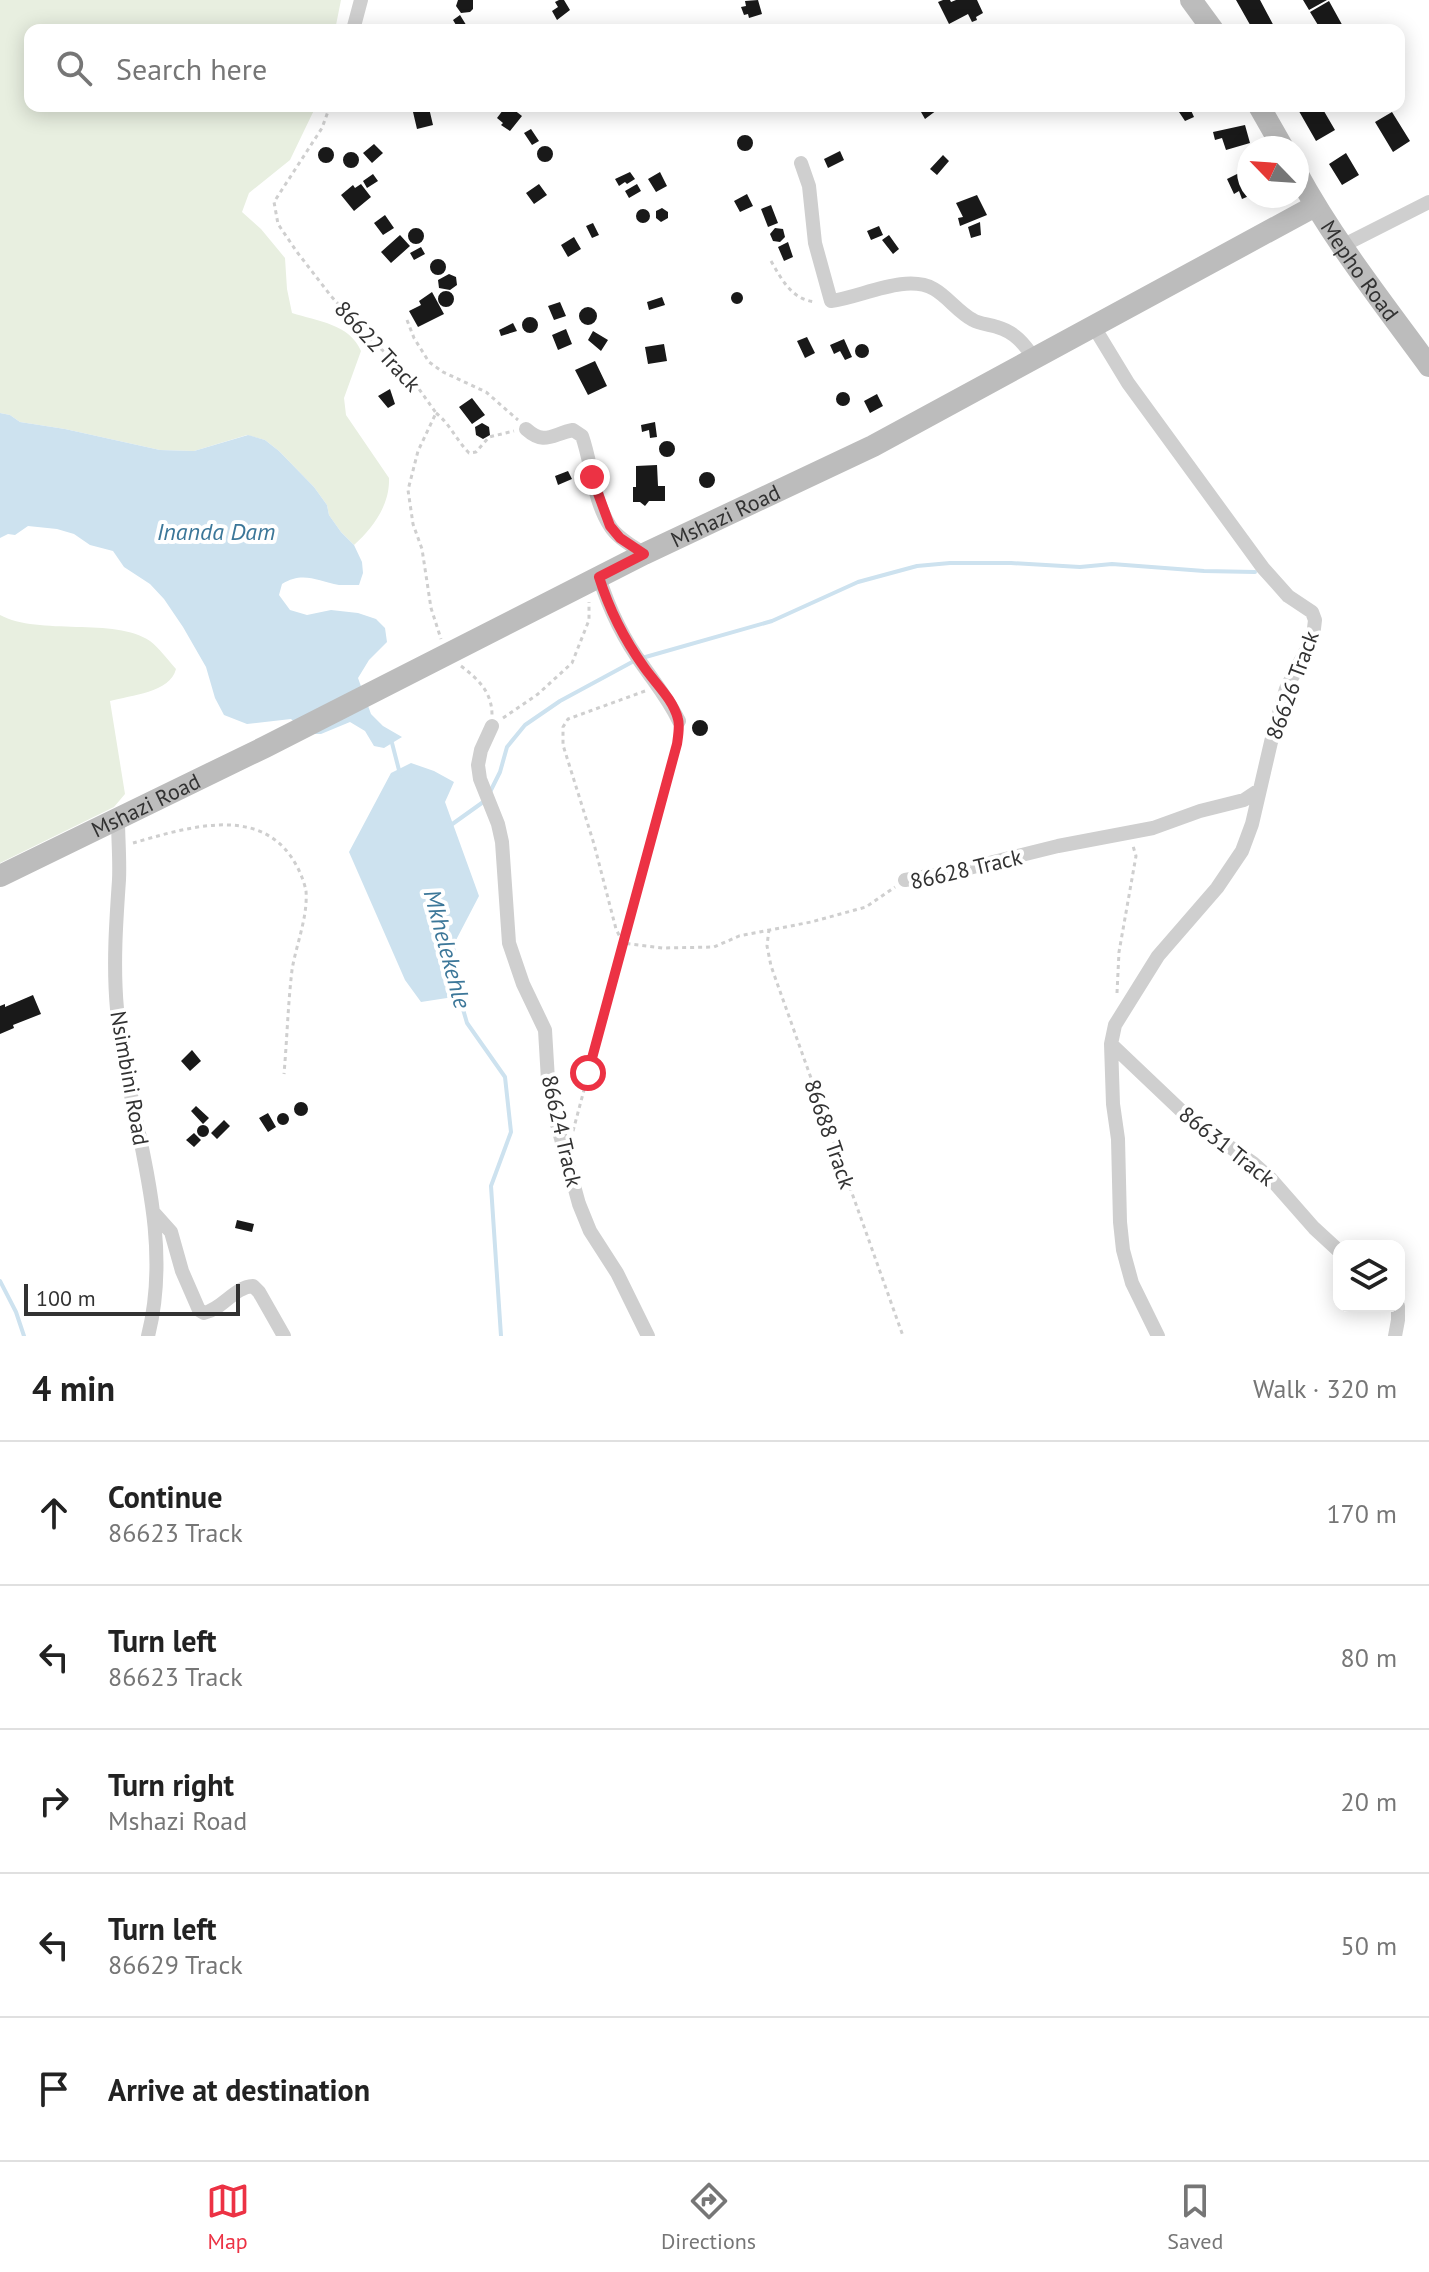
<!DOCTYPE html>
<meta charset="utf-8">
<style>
:root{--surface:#fff;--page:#f2f2f2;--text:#222;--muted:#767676;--line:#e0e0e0;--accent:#ec3244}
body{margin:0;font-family:"PT Sans",sans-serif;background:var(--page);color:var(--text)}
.controls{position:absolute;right:24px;bottom:24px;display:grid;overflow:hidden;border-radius:16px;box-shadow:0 4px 20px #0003}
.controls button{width:72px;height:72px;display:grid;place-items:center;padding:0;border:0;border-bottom:2px solid var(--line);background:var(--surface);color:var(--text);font:40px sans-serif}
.compass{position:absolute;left:1237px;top:136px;width:72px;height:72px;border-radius:50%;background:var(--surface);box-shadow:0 4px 20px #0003;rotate:295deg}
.scale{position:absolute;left:24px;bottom:20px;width:216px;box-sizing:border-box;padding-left:8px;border:4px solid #323232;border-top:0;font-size:22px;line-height:28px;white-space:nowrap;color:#323232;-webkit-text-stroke:6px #fff;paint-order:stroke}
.stop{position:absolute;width:24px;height:24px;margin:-18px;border:6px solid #ec3244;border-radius:50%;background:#fff}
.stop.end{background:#ec3244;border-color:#fff;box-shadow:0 2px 8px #0008}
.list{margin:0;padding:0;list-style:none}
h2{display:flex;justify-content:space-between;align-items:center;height:104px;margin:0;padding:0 32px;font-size:34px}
h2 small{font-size:26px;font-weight:400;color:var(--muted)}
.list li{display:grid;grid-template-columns:52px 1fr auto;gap:24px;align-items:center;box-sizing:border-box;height:144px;padding:0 32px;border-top:2px solid var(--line)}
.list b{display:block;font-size:30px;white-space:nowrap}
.list p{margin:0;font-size:26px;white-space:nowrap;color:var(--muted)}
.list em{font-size:26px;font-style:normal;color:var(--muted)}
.icon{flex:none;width:44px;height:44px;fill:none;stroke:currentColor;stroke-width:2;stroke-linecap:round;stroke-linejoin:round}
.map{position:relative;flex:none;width:1429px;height:1336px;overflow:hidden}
.search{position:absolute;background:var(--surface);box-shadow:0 4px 20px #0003;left:24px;right:24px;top:24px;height:88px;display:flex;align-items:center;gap:20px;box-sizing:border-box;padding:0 28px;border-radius:16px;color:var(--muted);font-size:30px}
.sheet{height:824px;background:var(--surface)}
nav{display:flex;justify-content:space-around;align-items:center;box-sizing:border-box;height:112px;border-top:2px solid var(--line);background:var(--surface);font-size:22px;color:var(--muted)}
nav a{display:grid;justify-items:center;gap:4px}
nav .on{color:var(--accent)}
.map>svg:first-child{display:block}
.green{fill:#e8efe0}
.water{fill:#cde2ef}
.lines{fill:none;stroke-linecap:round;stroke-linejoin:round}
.stream{stroke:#cde2ef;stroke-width:4}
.building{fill:#191919}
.path{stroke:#cfcfcf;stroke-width:3;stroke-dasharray:4 4;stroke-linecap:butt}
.street{stroke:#cfcfcf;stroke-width:14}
.secondary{stroke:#bcbcbc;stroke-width:22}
.route{stroke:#ec3244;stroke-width:10}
.labels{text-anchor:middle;stroke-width:8;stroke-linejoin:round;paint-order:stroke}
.street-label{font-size:22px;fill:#323232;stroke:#fff}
.water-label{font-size:24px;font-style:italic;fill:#3c7799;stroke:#fff}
</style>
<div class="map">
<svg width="1429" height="1336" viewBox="0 0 1429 1336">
<rect width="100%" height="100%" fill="#fff"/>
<!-- green -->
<path class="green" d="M0 0H341L335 30H30V106H316L290 160 249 193 242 212 261 229 285 258 287 289 292 313C317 321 350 324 361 351L344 398 346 415 389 478C390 505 373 528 354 545L341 532 329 515 327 505 314 487 279 451 265 440 247 435 194 451 160 450 65 429 20 422 10 415 0 413Z
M0 615C39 636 115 617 150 641 159 648 168 660 176 669 170 693 131 695 110 701L125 794 114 807 0 863Z"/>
<!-- water -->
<path class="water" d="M0 413 10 415 20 422 65 429 160 450 194 451 248 435 265 440 279 451 314 487 327 505 329 515 341 532 354 545 362 562 363 573 359 585C353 585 345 585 339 585 317 581 303 571 282 584L279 595 290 610 307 615 331 610 358 613 376 619 385 628 387 642 369 660 358 678 371 714 383 726 402 737 384 748 374 746 365 731 350 722 321 734H308L291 719 247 724 224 715 215 698 206 667 183 627 164 599 150 584 124 567 113 551 90 545 74 534 57 529 28 526 15 535 8 534 0 538Z
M411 763 434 771 454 782 445 802 479 896 455 942 460 996 421 1002 405 980 349 852 391 773Z"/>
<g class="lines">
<!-- stream -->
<path class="stream" d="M642 658 772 621 858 582 917 566 950 563H1011L1080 567 1112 564 1204 571 1255 572
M392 743 400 774
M490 792 500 772 507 747 525 725 560 701 634 661
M451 825 486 800
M458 992 467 1023 505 1077 511 1132 491 1186 501 1336
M0 1281 16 1312 24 1336"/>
</g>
<!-- building -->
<path class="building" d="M458 0H473V9L470 12 461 13 456 6Z
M559 0H564L570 10 557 20 552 11 558 7 555 2Z
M758 0 762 14 749 18 748 14 744 15 741 7 746 6 745 1Z
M943 0H950L951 2 956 0H977L983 13 976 17 977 20 972 22 968 14 949 24 938 2Z
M1236 0H1260L1276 30H1253Z
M1303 0H1327L1309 10Z
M1329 1 1345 30H1321L1310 12Z
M460 15 468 28 465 30H459L453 20Z
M506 106H509L522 116 510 131 501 125 503 123 497 118Z
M930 106H935L937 110 925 119 921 112Z
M1175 106H1189L1194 117 1185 121Z
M1296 106H1321L1335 130 1316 141Z
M429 108 433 125 417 129 413 112Z
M1392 112 1410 141 1393 152 1375 122Z
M1245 125 1250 143 1226 150 1222 138 1215 140 1213 132Z
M531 129 539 141 532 145 524 133Z
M737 143a8 8 0 1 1 16 0a8 8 0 1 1-16 0Z
M374 144 383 153 372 163 363 153Z
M537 154a8 8 0 1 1 16 0a8 8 0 1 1-16 0Z
M318 155a8 8 0 1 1 16 0a8 8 0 1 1-16 0Z
M840 151 844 160 828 168 824 159Z
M343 160a8 8 0 1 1 16 0a8 8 0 1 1-16 0Z
M1346 153 1359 175 1342 185 1329 164Z
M943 155 949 161 937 175 930 169Z
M1245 170 1249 178V186L1246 187 1249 196 1242 199 1239 191 1234 194 1227 179Z
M630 172 635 179 627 184 625 182 619 186 615 179Z
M660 172 667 186 656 192 648 179Z
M373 174 378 181 367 188 363 181Z
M361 184 371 197 354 211 341 195 353 185 355 188Z
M539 184 547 195 534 204 526 193Z
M637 184 641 191 629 198 625 191Z
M747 194 753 206 740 212 734 201Z
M977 195 987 215 960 226 958 218 963 217 956 203Z
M771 205 778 223 768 227 761 209Z
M662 208 668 212V218L661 222 656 218V211Z
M636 216a7 7 0 1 1 14 0a7 7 0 1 1-14 0Z
M385 215 394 228 383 235 374 223Z
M980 222 981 235 971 238 968 227Z
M593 223 599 235 592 238 586 226Z
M879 226 883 235 871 240 867 231Z
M775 228 783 229 785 237 780 242 773 241 770 234Z
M408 236a8 8 0 1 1 16 0a8 8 0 1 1-16 0Z
M400 235 410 246 391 263 381 252Z
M889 235 899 249 893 254 882 240Z
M574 237 581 249 568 257 561 245Z
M788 242 793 257 784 261 778 247Z
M421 247 425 254 414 260 410 253Z
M430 267a8 8 0 1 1 16 0a8 8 0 1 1-16 0Z
M449 274 456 277 457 285 450 290 439 288 438 280Z
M438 299a8 8 0 1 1 16 0a8 8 0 1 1-16 0Z
M432 292 444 314 418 327 409 311 421 305 419 301Z
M731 298a6 6 0 1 1 12 0a6 6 0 1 1-12 0Z
M662 297 665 305 649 310 647 302Z
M560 302 566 316 554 320 548 306Z
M579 316a9 9 0 1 1 18 0a9 9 0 1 1-18 0Z
M522 325a8 8 0 1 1 16 0a8 8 0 1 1-16 0Z
M513 323 517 331 501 336 499 330Z
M566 329 572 344 558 350 552 335Z
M593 331 608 340 601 351 588 340Z
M807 337 815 353 805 358 797 341Z
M844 339 852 357 845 360 840 351 834 354 830 345Z
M664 344 667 361 648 364 645 347Z
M855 351a7 7 0 1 1 14 0a7 7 0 1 1-14 0Z
M595 361 607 386 588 395 575 370Z
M390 389 395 404 388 408 378 396Z
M836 399a7 7 0 1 1 14 0a7 7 0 1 1-14 0Z
M877 394 883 406 870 413 864 401Z
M472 398 485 415 472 424 459 407Z
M655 422 657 437 650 438 649 430 642 432 641 425Z
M482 423 489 427 490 435 483 439 476 435 475 427Z
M659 449a8 8 0 1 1 16 0a8 8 0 1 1-16 0Z
M657 465 658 486H665V501H649L645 506 640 502H633V487H636V466Z
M568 471 572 479 558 485 555 476Z
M699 480a8 8 0 1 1 16 0a8 8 0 1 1-16 0Z
M692 728a8 8 0 1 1 16 0a8 8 0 1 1-16 0Z
M33 995 41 1014 13 1025 14 1028 0 1034V1006L5 1004V1007Z
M192 1050 201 1061 190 1071 181 1061Z
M294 1109a7 7 0 1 1 14 0a7 7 0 1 1-14 0Z
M196 1106 209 1118 203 1124 191 1111Z
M268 1113 276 1127 268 1132 259 1118Z
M277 1119a6 6 0 1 1 12 0a6 6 0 1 1-12 0Z
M224 1120 230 1126 217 1139 211 1133Z
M197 1131a6 6 0 1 1 12 0a6 6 0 1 1-12 0Z
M194 1133 201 1140 194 1147 186 1140Z
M237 1220 254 1224 252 1232 235 1228Z"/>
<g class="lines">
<!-- path -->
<path class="path" d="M330 106 322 128 274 202 278 224 297 252 331 296 371 340 407 372 436 413 418 451 408 490 413 524 422 549 431 608 441 639
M771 261C782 280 792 300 816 302
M407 320 414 338 429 362 443 372 486 392 518 420
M436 413C450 424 457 441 469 453L476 452 489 437 514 431
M461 666C478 679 492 692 492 715
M645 691 568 719 563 727V745L594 844 616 929 623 943 663 948 714 947 739 936 811 922 866 907 895 887
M503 718 538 694 572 663 589 620V602
M133 843C183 829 256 804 292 858 298 867 304 880 306 891 308 917 296 945 292 970 288 1004 287 1039 284 1074
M769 929 767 946 771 966 903 1336
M1117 993 1119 952 1136 856 1133 846
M573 1131 677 744 678 732"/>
<!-- street -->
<path class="street" d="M353 30 361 0
M801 163 809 186 815 243 831 301C862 297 906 273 934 289 948 297 958 312 973 320 980 324 989 324 997 327 1015 332 1024 344 1034 358
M1342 246 1429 202
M1094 327 1128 383 1263 568 1288 596 1312 612 1315 620 1313 637 1286 689 1271 742 1252 824 1242 851 1217 888 1158 956 1115 1025 1111 1044 1113 1104 1118 1139 1120 1222 1123 1250 1132 1283 1158 1336
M526 429C545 446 552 434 573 430L582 436C592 464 593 500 610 526 617 538 633 546 644 554
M599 577C609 609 624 640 644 667 658 687 668 699 679 721
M492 726 481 750 478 765 480 779 498 824 502 842 509 943 523 984 545 1030 548 1080 555 1117 579 1204 590 1231 617 1273 648 1336
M118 819C118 839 120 860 119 880 116 923 113 966 117 1009 127 1117 176 1227 148 1336
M905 880 953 872 1058 846 1153 828 1200 811 1244 800 1259 790
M1111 1044 1191 1120 1253 1163 1271 1179 1314 1228 1339 1251
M154 1213 171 1232 182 1271 199 1310 204 1313C223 1309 234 1287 253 1286L259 1292 284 1336
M1395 1336 1398 1320V1306"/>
<!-- secondary -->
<g class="secondary">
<path d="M1191 0 1213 30"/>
<path d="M1259 106 1283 148"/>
<path id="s1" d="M1297 173C1334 241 1383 303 1429 366"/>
<path id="s2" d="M0 876 265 747 644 554 873 446 1315 206"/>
</g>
</g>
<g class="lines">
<!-- route -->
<path class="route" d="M588 1073 677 744C678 737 680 726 678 719 673 699 655 683 644 667 624 639 609 609 599 577L644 554 620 538 610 526 592 477"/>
</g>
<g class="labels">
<!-- street labels -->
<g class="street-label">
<text dy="8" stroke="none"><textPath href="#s1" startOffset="116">Mepho Road</textPath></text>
<text transform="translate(378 346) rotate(47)" y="8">86622 Track</text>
<text dy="8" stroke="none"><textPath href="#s2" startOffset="810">Mshazi Road</textPath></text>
<text transform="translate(1292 685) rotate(-70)" y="8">86626 Track</text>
<text dy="8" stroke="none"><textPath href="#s2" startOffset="162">Mshazi Road</textPath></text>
<text transform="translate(966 869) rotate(-13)" y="8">86628 Track</text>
<text transform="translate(130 1078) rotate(80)" y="8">Nsimbini Road</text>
<text transform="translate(562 1131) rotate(77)" y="8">86624 Track</text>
<text transform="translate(830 1134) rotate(71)" y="8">86688 Track</text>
<text transform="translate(1227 1146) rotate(38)" y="8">86631 Track</text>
</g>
<!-- water labels -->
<g class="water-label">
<text x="216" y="540">Inanda Dam</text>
<text transform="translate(447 949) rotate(75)" y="8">Mkhelekehle</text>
</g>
</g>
</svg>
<div class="controls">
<button><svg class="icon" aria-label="layers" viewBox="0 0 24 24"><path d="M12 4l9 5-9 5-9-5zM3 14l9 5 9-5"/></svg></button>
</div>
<svg class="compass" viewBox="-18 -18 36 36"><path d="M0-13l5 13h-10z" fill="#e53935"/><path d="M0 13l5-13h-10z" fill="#767676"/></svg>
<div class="scale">100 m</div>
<div class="stop" style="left:588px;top:1073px"></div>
<div class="stop end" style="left:592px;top:477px"></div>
<div class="search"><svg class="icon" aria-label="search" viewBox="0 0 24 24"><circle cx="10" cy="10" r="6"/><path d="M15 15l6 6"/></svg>Search here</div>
</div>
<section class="sheet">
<h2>4 min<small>Walk · 320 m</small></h2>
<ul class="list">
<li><svg class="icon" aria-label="ahead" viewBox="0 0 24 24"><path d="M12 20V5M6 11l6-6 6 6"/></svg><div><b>Continue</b><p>86623 Track</p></div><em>170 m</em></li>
<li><svg class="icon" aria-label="left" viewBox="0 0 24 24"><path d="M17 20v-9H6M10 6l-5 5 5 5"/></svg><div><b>Turn left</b><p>86623 Track</p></div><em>80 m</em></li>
<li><svg class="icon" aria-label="right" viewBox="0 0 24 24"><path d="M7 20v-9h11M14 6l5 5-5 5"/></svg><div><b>Turn right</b><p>Mshazi Road</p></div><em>20 m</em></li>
<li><svg class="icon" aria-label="left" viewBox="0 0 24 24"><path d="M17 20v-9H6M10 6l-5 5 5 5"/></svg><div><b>Turn left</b><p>86629 Track</p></div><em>50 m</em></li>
<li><svg class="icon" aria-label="arrive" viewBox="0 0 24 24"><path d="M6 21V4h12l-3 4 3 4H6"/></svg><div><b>Arrive at destination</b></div></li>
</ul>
</section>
<nav>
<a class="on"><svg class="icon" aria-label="map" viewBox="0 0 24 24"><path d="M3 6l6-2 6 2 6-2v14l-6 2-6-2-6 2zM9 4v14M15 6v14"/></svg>Map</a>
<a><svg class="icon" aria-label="directions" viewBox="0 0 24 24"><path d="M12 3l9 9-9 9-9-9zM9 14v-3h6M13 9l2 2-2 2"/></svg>Directions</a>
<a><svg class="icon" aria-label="saved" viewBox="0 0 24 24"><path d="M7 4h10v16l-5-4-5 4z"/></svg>Saved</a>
</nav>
